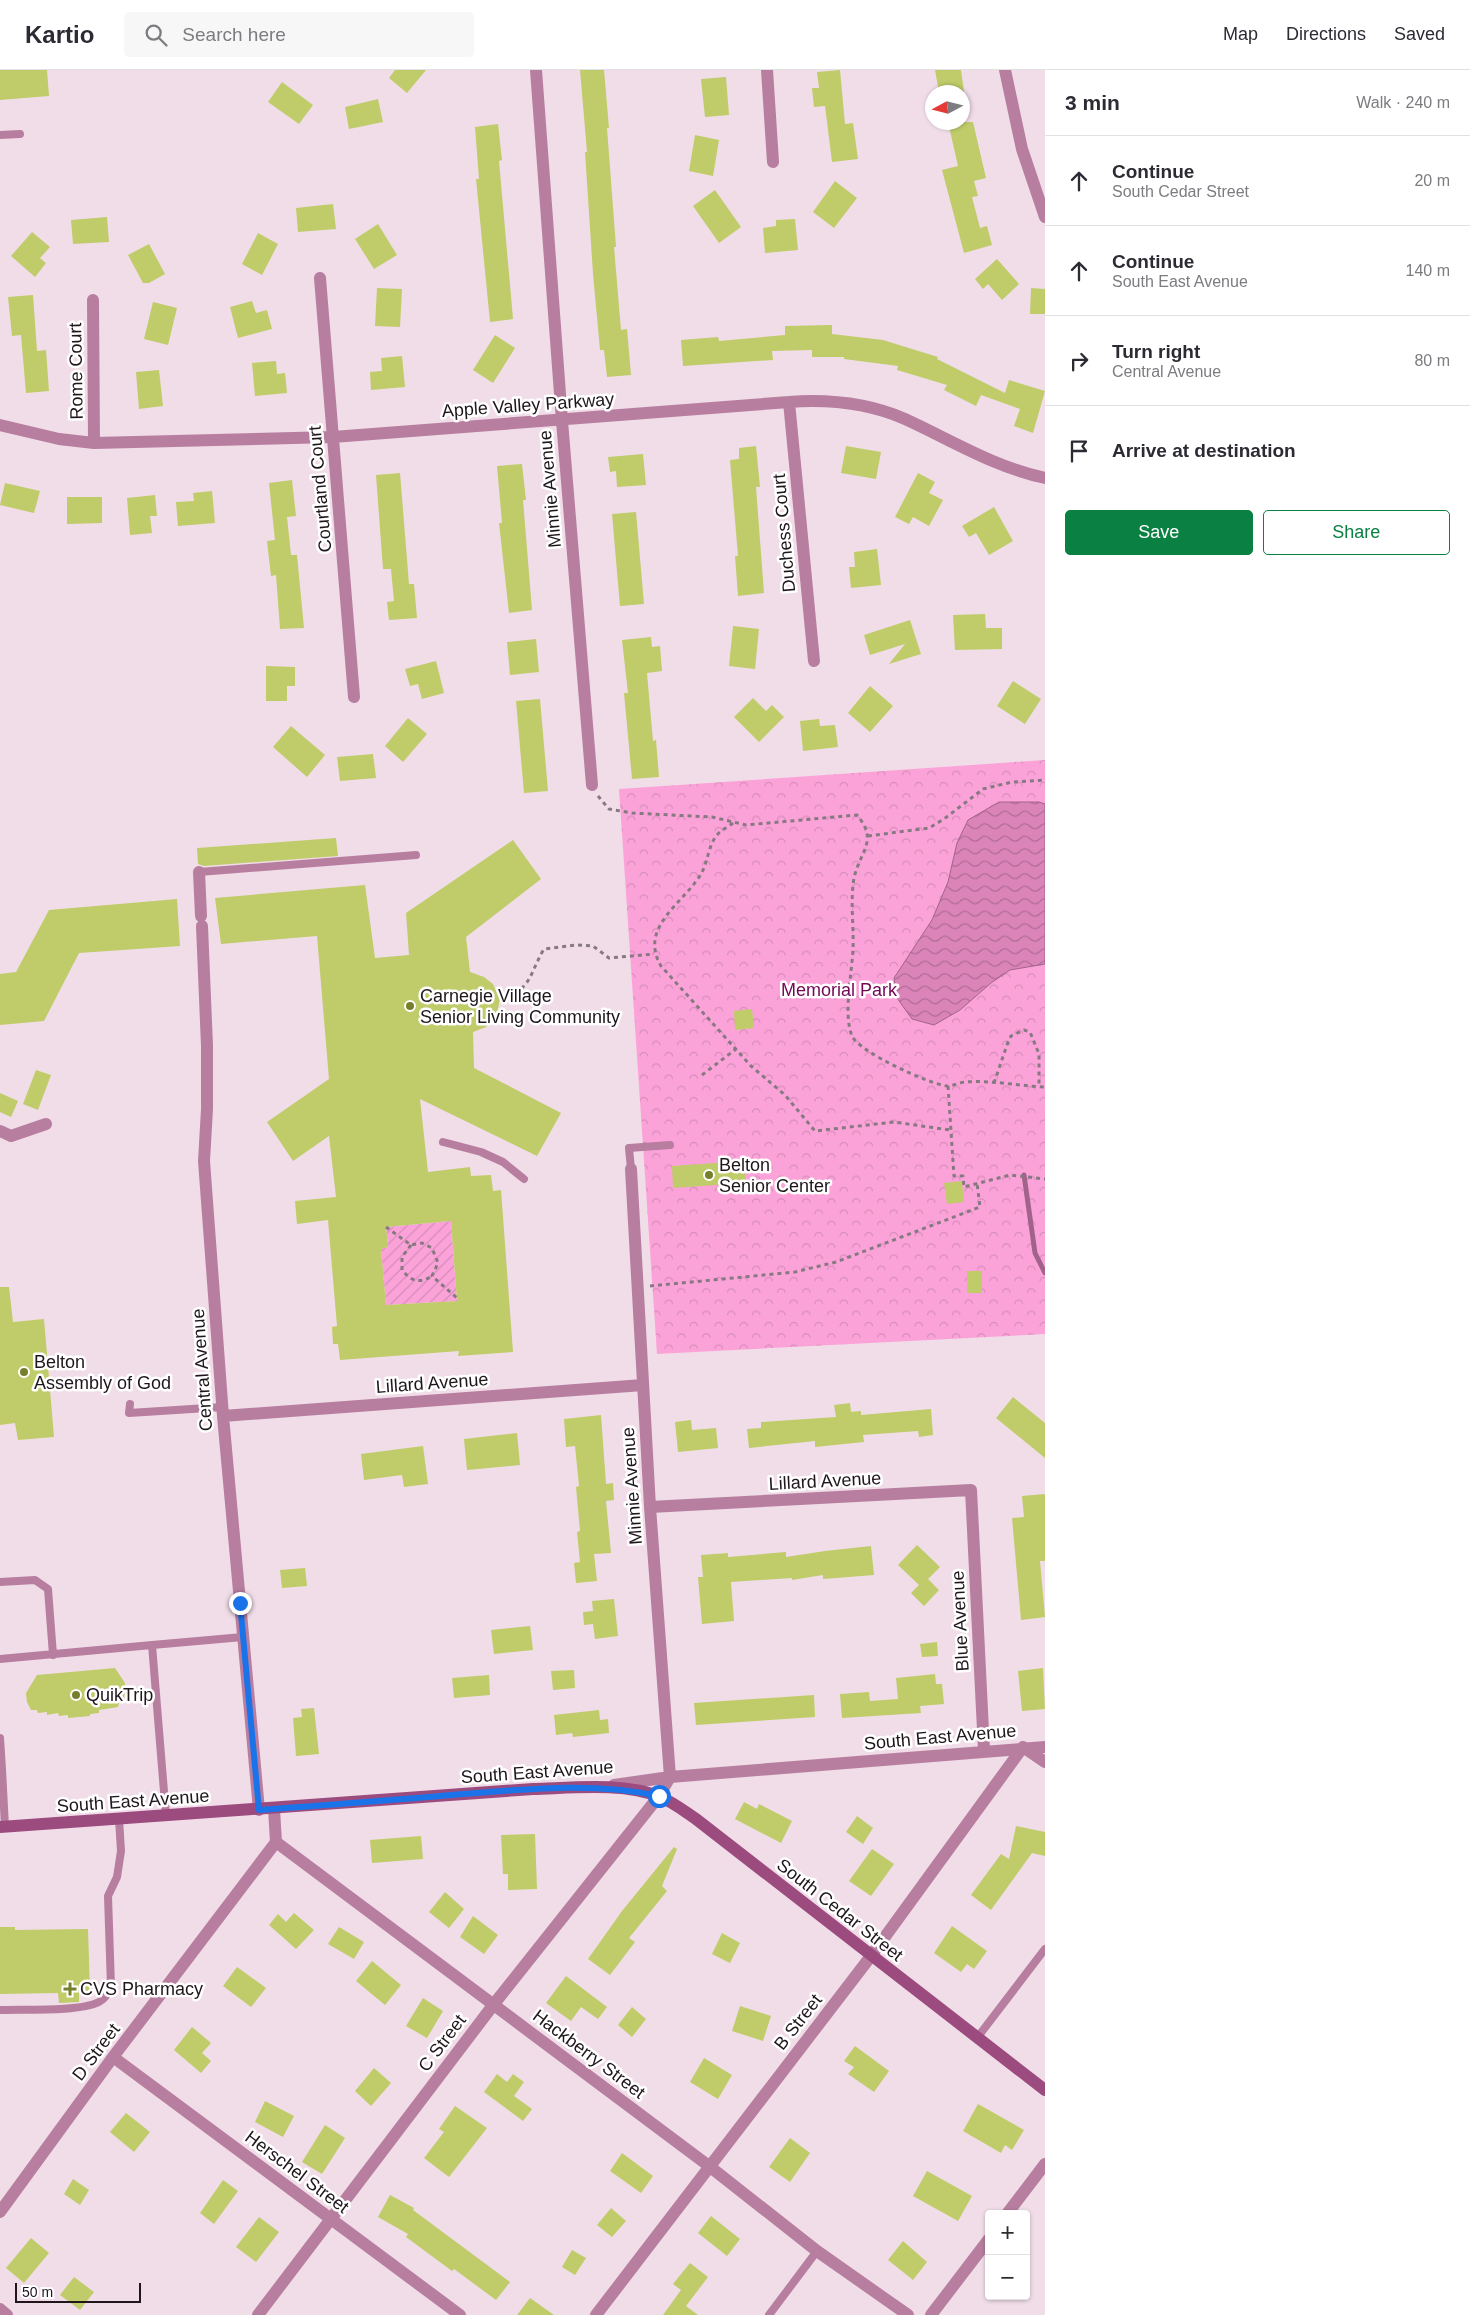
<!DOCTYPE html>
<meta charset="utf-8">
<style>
:root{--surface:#fff;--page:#f7f7f7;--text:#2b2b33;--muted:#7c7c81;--line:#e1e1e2;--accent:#0b8043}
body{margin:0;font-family:Arial,sans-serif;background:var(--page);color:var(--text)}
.controls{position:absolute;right:15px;bottom:15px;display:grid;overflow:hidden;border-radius:5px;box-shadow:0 1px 4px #0004}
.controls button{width:45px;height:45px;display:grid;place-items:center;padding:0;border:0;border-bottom:1px solid var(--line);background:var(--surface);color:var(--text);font:25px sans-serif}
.compass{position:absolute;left:925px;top:15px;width:45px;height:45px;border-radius:50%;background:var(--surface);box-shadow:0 1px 4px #0004;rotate:263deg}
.scale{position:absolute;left:15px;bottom:12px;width:126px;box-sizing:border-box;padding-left:5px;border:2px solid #1e161b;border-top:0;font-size:14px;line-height:18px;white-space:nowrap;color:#1e161b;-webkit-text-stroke:4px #fff;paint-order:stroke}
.stop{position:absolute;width:15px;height:15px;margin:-11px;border:4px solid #1a73e8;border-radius:50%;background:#fff}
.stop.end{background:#1a73e8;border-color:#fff;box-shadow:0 1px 5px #0008}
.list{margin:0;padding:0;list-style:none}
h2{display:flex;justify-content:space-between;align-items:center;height:65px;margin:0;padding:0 20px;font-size:21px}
h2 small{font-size:16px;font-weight:400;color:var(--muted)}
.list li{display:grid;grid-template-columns:32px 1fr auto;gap:15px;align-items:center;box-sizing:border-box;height:90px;padding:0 20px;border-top:1px solid var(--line)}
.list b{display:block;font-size:19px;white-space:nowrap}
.list p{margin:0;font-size:16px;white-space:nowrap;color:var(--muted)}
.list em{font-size:16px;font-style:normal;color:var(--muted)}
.actions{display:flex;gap:10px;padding:15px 20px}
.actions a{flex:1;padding:11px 0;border:1px solid var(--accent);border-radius:5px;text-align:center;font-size:18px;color:var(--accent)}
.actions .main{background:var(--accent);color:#fff}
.icon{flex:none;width:28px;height:28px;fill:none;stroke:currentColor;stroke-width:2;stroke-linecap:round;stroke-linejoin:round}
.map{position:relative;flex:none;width:1045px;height:2245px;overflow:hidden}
header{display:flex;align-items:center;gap:30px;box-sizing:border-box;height:70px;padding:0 25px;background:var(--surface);border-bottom:1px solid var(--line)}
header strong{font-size:24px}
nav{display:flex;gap:28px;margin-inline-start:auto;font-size:18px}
.search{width:350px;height:45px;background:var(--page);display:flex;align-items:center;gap:12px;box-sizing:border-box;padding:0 18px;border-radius:5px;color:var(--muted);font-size:19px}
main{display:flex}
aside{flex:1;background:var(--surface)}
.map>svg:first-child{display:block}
.forest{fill:url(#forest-crowns)}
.garden{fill:url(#garden-furrows)}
.water{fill:url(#water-waves);stroke:#a2638a}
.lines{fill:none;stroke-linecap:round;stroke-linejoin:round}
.stream{stroke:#a2638a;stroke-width:5}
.building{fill:#bfcc69;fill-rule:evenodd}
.path{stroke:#877981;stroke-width:3;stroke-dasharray:4 4;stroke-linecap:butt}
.lane{stroke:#b77ea0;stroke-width:8}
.street{stroke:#b77ea0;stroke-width:12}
.secondary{stroke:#9c4b7f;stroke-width:12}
.route{stroke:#1a73e8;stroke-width:6}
.poi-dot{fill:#76802c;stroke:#fff;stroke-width:2}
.labels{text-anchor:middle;stroke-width:5;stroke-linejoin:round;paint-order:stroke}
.street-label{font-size:18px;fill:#1e161b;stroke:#fff}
.park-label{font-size:18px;fill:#730756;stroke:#fff}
.poi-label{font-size:18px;fill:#1e161b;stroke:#fff;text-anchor:start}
</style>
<header>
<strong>Kartio</strong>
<div class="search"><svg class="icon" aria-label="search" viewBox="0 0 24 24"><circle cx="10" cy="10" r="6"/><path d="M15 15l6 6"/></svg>Search here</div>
<nav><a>Map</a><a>Directions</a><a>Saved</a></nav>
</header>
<main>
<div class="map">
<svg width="1045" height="2245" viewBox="0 0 1045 2245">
<defs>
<pattern id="forest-crowns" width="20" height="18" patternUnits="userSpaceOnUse" patternTransform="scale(1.25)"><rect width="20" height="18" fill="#fba3d9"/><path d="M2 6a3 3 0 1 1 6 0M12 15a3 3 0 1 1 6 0" fill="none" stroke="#d78cba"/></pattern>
<pattern id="garden-furrows" width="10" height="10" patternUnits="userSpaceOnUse" patternTransform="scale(1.25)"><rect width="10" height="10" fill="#fba3d9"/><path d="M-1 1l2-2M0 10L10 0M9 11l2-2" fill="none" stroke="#d78cba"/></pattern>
<pattern id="water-waves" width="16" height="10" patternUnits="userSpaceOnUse" patternTransform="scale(1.25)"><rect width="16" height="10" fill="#db84ba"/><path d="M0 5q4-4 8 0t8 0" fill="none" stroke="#b16b96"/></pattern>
</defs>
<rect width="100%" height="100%" fill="#f1dde8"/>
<!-- forest -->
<path class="forest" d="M1045 690V1264L657 1284 619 719Z"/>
<!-- garden -->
<path class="garden" d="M451 1151 457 1231 386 1235 381 1179 388 1177 386 1157Z"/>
<!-- water -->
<path class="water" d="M999 732H1039L1045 734V894L1010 900 991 913 960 940 934 955 912 949 897 928 894 908 932 850 948 812 957 773 968 750Z"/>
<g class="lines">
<!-- stream -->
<path class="stream" d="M1024 1105 1035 1183 1045 1203"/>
</g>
<!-- building -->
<path class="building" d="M0 0H47L49 26 0 30Z
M395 0H426L407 23 389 8Z
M580 0H604L609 58H607L616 177H614L621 260 627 259 631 305 607 307 604 280H600L593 204 585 82H587Z
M840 0 845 54 853 53 858 89 832 92 825 36 814 37 812 18H819L817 2Z
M935 0H961L964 22H939Z
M726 7 729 45 705 47 701 9Z
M282 12 313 35 299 54 268 32Z
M378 29 383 52 349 59 345 37Z
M948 52H973L986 108 974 111 978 126 972 127 980 158 987 156 992 175 964 183 942 100 958 96Z
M498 54 502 90 499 91 513 249 490 252 476 109H479L475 57Z
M695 65 719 70 713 106 689 101Z
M835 111 857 128 834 158 813 142Z
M715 120 741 157 719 173 693 136Z
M333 134 336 159 298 162 296 138Z
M107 147 109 172 73 174 71 150Z
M795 149 798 180 765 183 763 158 776 156V150Z
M378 154 397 185 374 199 355 169Z
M32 162 50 177 40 188 46 193 35 207 11 186Z
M258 163 278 174 262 205 242 194Z
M149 174 165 204 149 213H143L128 185Z
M997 189 1019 214 1002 230 988 214 983 219 975 209Z
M377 218 402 219 400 257 375 256Z
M1031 218 1045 219V244H1030Z
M33 225 37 281 46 280 49 321 26 323 21 265 12 266 8 227Z
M252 231 256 243 267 240 272 259 238 268 230 237Z
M153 232 177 238 168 275 144 269Z
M832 255V264L883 270 938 287 937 289 1005 323 1009 310 1045 321 1033 363 1014 356 1020 339 981 325 976 336 944 320 947 315 897 300 898 296 844 289V287H812V280L772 281 773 290 683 296 681 270 718 267 719 271 785 265V256Z
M495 265 515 278 493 313 473 300Z
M402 286 405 317 371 320 370 302 382 301 381 288Z
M276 291 277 304 285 303 287 323 255 326 252 293Z
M159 300 163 336 139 339 136 302Z
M756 376 760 417H756L764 523 738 526 735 486H738L730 390 739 389V378Z
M846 376 881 382 876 409 841 403Z
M643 384 646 415 617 417 616 401 610 402 608 387Z
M522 394 526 430H523L532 540 509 543 499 453H502L497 396Z
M400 403 409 514H414L417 548 389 550 387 532 394 531 391 499H383L376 405Z
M918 403 935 412 929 423 943 430 929 456 913 447 909 454 895 447Z
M292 410 296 446 287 447 291 485H297L304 558 280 559 276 505 271 506 267 471 275 470 269 413Z
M5 413 40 421 34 443 0 435Z
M212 421 215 453 178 456 176 432 194 431 193 423Z
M155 425 157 446H150L152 463 130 465 127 428Z
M67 427H102V453L67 454Z
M994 437 1013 471 989 485 976 463 969 467 962 456Z
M636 442 644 534 620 536 612 444Z
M877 479 881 515 851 518 849 497H855L854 482Z
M985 544 986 558H1002V579L955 580 953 545Z
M910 550 921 584 889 594 905 574 870 585 864 565Z
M733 556 759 559 755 599 729 596Z
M651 567 652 577 660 576 662 601 647 603 653 671 656 670 659 707 632 709 624 623H628L622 570Z
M536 569 539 602 510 605 507 572Z
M436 591 444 623 422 629 418 614 410 616 405 599Z
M266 596 295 597V616H287V631H266Z
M1013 611 1041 629 1025 654 997 636Z
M870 616 893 636 870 662 848 643Z
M753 628 766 641 772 635 784 647 759 672 734 647Z
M540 629 548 721 524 723 516 631Z
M408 648 427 664 403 692 385 676Z
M819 649 820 656 835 655 838 677 803 681 800 651Z
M291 656 325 685 307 707 273 677Z
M373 684 376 708 340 711 337 687Z
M336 768 338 786 204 796 198 794 197 778Z
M513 770 541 809 466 867 470 902 484 907 493 914 500 929 497 943 486 957 473 962 474 998 561 1043 537 1086 420 1029 428 1102 470 1097 471 1106 491 1105 493 1121 501 1120 513 1282 458 1286 459 1281 340 1290 338 1274H333L332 1257 337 1256 328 1150 297 1154 295 1131 336 1127 329 1066 293 1091 267 1052 329 1009 317 866 221 874 215 828 365 815 375 888 409 885 406 843ZM451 1151 457 1231 386 1235 381 1179 388 1177 386 1157Z
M177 829 180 876 79 883 44 951 0 955V904L16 902 49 840Z
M752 939 754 958 735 960 734 941Z
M36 1000 51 1005 38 1040 23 1034Z
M0 1023 18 1031 11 1047 0 1042Z
M744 1091 746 1113 673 1118 672 1096Z
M962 1111 964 1132 947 1134 944 1113Z
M967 1201H982V1223H967Z
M0 1217H9L13 1252 44 1249 54 1367 18 1370 15 1353 0 1355Z
M1013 1327 1045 1353V1388L996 1348Z
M850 1333 851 1342 861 1341V1345L931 1339 933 1365 919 1367 918 1361 863 1365 864 1372 815 1377V1371L749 1378 747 1359 761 1358V1352L836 1347 834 1335Z
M601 1345 606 1414 613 1413 614 1430 606 1431 611 1483 594 1484 597 1511 576 1513 574 1493 580 1492 577 1462 580 1461 576 1417 579 1416 575 1376 566 1377 564 1349Z
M691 1350 692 1360 716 1358 718 1378 678 1382 675 1352Z
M517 1363 520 1395 467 1400 464 1369Z
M423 1376 428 1414 404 1417 402 1405 364 1410 361 1384Z
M1045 1424V1491H1040L1045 1547 1021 1550 1012 1448 1024 1447 1022 1426Z
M917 1475 940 1497 928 1509 939 1520 924 1536 911 1523 919 1515 898 1495Z
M871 1476 874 1505 823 1509V1505L792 1510V1508L731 1512 734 1551 702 1554 698 1507H703L701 1485 728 1483V1487L786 1482V1487L825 1481Z
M305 1498 307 1516 282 1518 280 1500Z
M614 1529 618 1566 595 1569 593 1554 584 1555 583 1542 593 1541 592 1531Z
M530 1556 533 1580 494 1584 491 1560Z
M937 1572 938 1586 922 1587 920 1574Z
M115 1598 125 1613 124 1633H119L118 1637 99 1640V1643L90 1644V1646L68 1648V1645L59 1646 58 1643 47 1645V1642L38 1643 37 1640H31L27 1632 26 1623 37 1605Z
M1043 1598 1045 1639 1022 1641 1018 1601Z
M574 1600 575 1618 553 1620 551 1601Z
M935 1604 936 1614H942L944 1634 920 1636 921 1643 842 1648 840 1624 869 1622 870 1631 898 1629 896 1608Z
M489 1605 490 1625 454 1628 452 1608Z
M814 1625 815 1647 696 1655 694 1633Z
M314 1638 319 1684 296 1686 293 1648 302 1647 301 1639Z
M599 1640 600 1650 608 1649 609 1663 573 1667 572 1663 556 1665 554 1645Z
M744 1732 757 1739 759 1734 792 1751 781 1773 735 1749Z
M857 1746 873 1758 863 1774 846 1762Z
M1016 1756 1045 1762V1786L1032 1783 991 1840 971 1825 1001 1784 1009 1789Z
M535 1764 537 1819 508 1820V1804H503L501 1765Z
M421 1766 423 1789 372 1793 370 1770Z
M674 1777 677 1779 662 1816 667 1821 629 1868 635 1872 610 1905 588 1889 622 1841Z
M872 1779 894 1794 871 1826 849 1811Z
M445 1822 464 1839 449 1858 429 1842Z
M294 1843 314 1860 296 1879 269 1855 278 1844 286 1852Z
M473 1846 498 1865 484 1884 460 1867Z
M952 1856 987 1881 974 1899 967 1894 961 1902 934 1883Z
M0 1857H15V1860L88 1859 90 1921 79 1922V1932L59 1933 58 1923 0 1924Z
M339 1857 364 1872 354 1889 328 1874Z
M722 1863 740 1873 730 1893 712 1884Z
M372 1891 401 1915 385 1935 356 1911Z
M237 1897 266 1918 251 1937 223 1916Z
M566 1906 607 1937 598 1949 581 1937 571 1951 546 1933Z
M423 1928 443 1941 427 1968 406 1956Z
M740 1936 771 1946 763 1971 732 1961Z
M632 1937 646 1949 632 1967 618 1955Z
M192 1957 211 1973 202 1983 211 1991 201 2003 174 1980Z
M855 1976 889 2001 874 2022 848 2004 854 1997 844 1991Z
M704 1988 732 2005 718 2029 690 2012Z
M374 1998 391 2013 371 2036 355 2021Z
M497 2004 507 2012 513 2004 524 2012 514 2026 532 2039 523 2051 484 2022Z
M265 2031 294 2046 283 2067 255 2052Z
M978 2034 1024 2060 1012 2080 1005 2075 1001 2083 963 2061Z
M455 2036 487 2058 449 2107 424 2088 444 2062 439 2059Z
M126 2043 150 2062 134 2082 110 2062Z
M325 2055 345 2068 322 2104 302 2092Z
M790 2068 810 2083 790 2112 769 2097Z
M622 2083 653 2106 641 2123 610 2101Z
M927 2101 972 2126 958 2151 913 2126Z
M73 2109 89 2120 80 2135 64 2124Z
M223 2110 238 2121 214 2154 200 2143Z
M390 2125 414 2138 413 2140 510 2212 496 2230 454 2199 452 2201 406 2167 408 2164 378 2147Z
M611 2138 626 2151 612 2167 597 2155Z
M711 2146 740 2169 727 2186 698 2163Z
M259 2147 279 2162 256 2192 236 2177Z
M31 2168 49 2183 24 2213 6 2198Z
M903 2171 927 2192 913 2210 888 2190Z
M572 2180 586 2188 575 2205 562 2197Z
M690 2193 708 2207 686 2236 698 2245H663L681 2220 673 2214Z
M74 2207 94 2222 80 2240 60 2225Z
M530 2228 554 2245H517Z"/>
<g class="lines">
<!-- path -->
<path class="path" d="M598 726 609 739 632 743 712 747 746 755 857 745C879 771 860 781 854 808 850 831 854 856 853 879 852 903 843 944 852 966 859 982 929 1014 947 1016 953 1016 960 1012 966 1012 992 1010 1019 1016 1045 1017
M733 753C728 757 721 760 717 765 708 776 708 792 701 804 684 833 638 857 661 896L751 996 785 1025 815 1061 894 1052 950 1060
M868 766 929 758 944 749 983 719 1012 712 1045 710
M500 929C532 920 529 904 544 879L577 875 593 876 609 888 654 884
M702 1005 736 979
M994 1013 1008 972 1011 966 1024 960 1030 962 1039 984V1016
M948 1016 954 1106H963L964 1117 1010 1105 1045 1109
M386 1157 411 1175 422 1173 432 1178 438 1193 432 1206 457 1228
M411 1175 402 1187V1200C411 1211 419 1214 432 1206
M650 1216 795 1202 836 1192 980 1137 977 1113"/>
<!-- lane -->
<path class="lane" d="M0 65 20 64
M199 802 416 785
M443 1072 481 1082 503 1092 524 1109
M631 1099 629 1078 670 1075
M130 1334 129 1343 223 1337
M0 1512 35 1510 48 1519 53 1585
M0 1589 152 1575
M0 1668 2 1699
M0 1699H2L5 1757
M166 1746 152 1575 243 1567
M0 1940C24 1939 79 1942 99 1932 105 1929 108 1923 111 1917L108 1826 117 1807 121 1781 119 1749
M977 1968 1045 1879
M769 2245 817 2181"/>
<!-- street -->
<path class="street" d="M536 0 562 351 592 715
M767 0 773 92
M1005 0 1022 79 1045 147
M320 208 354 627
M93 230 94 373
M789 332 814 591
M0 355 59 369 94 373 333 367 789 332C829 329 868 333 905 349 951 370 994 397 1045 408
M199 802 201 846
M202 856 207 976V1039L204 1091 223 1346 259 1740
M0 1061 11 1066 46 1054
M223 1346 643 1315
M650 1437 971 1420 984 1680
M614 1715 670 1707 1045 1677
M274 1739 276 1772 709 2096 817 2181 908 2245
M113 1987 460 2245
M0 2142 113 1987 276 1772
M1007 2144 1045 2094
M0 2239 7 2245
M258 2245 494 1934 659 1726 670 1707 650 1437 631 1099
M596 2245 871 1886 1023 1677 1045 1692
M931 2245 989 2169"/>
<!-- secondary -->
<path class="secondary" d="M0 1757 533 1719C571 1718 624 1712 660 1727 673 1732 684 1741 696 1749L1045 2020"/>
</g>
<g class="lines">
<!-- route -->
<path class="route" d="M240 1533 259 1740C327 1735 395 1730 463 1724 528 1719 594 1712 659 1726"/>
</g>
<!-- markers -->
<g class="poi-dot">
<circle cx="410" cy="936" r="5"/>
<circle cx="709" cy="1105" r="5"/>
<circle cx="24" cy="1302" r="5"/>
<circle cx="76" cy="1625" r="5"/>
<path d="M67.5 1911.5h5v5h5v5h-5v5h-5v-5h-5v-5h5z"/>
</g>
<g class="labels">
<!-- street labels -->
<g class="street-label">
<text transform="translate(76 301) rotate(-91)" y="6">Rome Court</text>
<text transform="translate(528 335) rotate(-4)" y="6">Apple Valley Parkway</text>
<text transform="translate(320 419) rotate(-95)" y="6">Courtland Court</text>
<text transform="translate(550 419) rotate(-95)" y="6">Minnie Avenue</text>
<text transform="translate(784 463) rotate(-95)" y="6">Duchess Court</text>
<text transform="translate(202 1300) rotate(-94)" y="6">Central Avenue</text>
<text transform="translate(432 1313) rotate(-4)" y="6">Lillard Avenue</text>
<text transform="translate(825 1411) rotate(-3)" y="6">Lillard Avenue</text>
<text transform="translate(632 1416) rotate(-94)" y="6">Minnie Avenue</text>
<text transform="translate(960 1551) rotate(-93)" y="6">Blue Avenue</text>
<text transform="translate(940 1667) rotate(-5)" y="6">South East Avenue</text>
<text transform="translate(537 1702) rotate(-4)" y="6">South East Avenue</text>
<text transform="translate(133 1731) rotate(-4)" y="6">South East Avenue</text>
<text transform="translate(840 1840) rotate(38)" y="6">South Cedar Street</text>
<text transform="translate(798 1952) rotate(-52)" y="6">B Street</text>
<text transform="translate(442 1973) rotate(-53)" y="6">C Street</text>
<text transform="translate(96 1982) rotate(-53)" y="6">D Street</text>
<text transform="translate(589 1984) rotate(37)" y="6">Hackberry Street</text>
<text transform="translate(297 2102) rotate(37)" y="6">Herschel Street</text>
</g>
<!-- park labels -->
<g class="park-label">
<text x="839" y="926">Memorial Park</text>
</g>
<!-- poi labels -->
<g class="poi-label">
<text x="420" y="932">Carnegie Village<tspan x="420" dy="21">Senior Living Community</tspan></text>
<text x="719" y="1101">Belton<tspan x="719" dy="21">Senior Center</tspan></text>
<text x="34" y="1298">Belton<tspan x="34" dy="21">Assembly of God</tspan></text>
<text x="86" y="1631">QuikTrip</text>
<text x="80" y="1925">CVS Pharmacy</text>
</g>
</g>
</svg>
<div class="controls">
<button>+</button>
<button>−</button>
</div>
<svg class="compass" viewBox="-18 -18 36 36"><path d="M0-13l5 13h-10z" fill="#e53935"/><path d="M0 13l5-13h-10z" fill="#7c7c81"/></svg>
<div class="scale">50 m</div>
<div class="stop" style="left:659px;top:1726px"></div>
<div class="stop end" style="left:240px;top:1533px"></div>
</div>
<aside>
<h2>3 min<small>Walk · 240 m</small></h2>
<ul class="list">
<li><svg class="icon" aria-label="ahead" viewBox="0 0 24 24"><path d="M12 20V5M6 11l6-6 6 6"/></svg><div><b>Continue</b><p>South Cedar Street</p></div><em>20 m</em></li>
<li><svg class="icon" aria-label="ahead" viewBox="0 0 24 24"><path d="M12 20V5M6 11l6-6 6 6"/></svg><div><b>Continue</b><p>South East Avenue</p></div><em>140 m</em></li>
<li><svg class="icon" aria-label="right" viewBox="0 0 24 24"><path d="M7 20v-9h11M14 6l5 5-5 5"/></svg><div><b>Turn right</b><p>Central Avenue</p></div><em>80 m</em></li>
<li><svg class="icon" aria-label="arrive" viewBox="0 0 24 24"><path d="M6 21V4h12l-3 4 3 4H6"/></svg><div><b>Arrive at destination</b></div></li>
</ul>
<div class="actions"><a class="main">Save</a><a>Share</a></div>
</aside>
</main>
